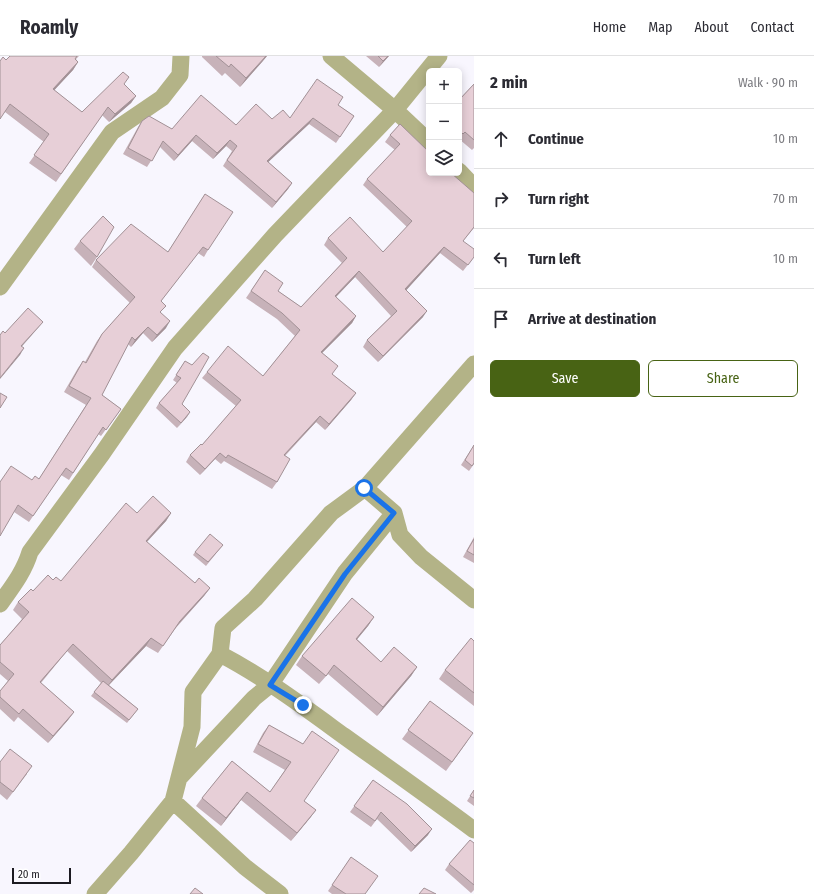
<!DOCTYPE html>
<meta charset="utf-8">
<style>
:root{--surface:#fff;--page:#f7f7f7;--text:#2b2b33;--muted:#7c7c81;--line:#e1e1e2;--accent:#486314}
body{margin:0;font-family:"Fira Sans Condensed",sans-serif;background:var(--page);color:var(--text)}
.controls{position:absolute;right:12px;top:12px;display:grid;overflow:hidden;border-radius:6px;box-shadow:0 2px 10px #0003}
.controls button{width:36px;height:36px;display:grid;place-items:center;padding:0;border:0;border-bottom:1px solid var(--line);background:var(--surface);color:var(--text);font:20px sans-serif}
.scale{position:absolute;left:12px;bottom:10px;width:59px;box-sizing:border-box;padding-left:4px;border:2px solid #1c1a21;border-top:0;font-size:11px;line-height:14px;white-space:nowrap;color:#1c1a21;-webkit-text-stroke:3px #fff;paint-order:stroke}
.stop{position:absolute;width:12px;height:12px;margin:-9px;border:3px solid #1a73e8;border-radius:50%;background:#fff}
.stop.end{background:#1a73e8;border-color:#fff;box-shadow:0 1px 4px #0008}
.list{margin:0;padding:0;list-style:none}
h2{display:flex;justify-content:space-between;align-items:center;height:52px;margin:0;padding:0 16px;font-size:17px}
h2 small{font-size:13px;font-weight:400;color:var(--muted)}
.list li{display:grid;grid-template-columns:26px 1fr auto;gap:12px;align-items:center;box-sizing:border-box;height:60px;padding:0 16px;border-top:1px solid var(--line)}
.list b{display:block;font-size:15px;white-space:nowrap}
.list em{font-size:13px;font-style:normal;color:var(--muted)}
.actions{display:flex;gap:8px;padding:12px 16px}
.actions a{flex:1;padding:9px 0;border:1px solid var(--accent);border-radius:6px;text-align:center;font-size:14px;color:var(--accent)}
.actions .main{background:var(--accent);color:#fff}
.icon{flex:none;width:22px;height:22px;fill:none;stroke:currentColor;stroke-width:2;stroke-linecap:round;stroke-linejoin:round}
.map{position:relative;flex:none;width:474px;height:838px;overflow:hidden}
header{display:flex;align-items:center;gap:24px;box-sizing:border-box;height:56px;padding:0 20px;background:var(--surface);border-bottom:1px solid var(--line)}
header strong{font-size:19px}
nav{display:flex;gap:22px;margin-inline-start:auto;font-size:14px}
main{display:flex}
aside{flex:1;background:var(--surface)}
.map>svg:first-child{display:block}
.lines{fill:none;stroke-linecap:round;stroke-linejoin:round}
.minor{stroke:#b3b387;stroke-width:17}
.wall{fill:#c7b2b9}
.shaded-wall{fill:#a29196}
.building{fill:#e7cfd7;stroke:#a29196}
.route{stroke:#1a73e8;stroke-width:5}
</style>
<header>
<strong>Roamly</strong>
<nav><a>Home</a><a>Map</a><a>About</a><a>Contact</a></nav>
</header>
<main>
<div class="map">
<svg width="474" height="838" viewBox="0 0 474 838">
<rect width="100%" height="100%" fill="#f8f6fe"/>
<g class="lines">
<!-- minor -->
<path class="minor" d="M331 0 395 54 429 86
M459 115 474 131
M0 231 112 76 162 42 180 19 181 0
M365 432 394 457 400 479 421 501 474 544
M0 548C12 531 24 516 30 496L102 398 175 292 275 179 395 54 439 0
M220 598C264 621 304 651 344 680 387 711 431 742 474 774
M181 720 254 642 270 629 345 517 394 457
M173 745 245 811 280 838
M95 838 131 797 173 745 192 671 193 636 220 598 223 572 255 543 331 457 365 432 474 308"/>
</g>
<!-- wall -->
<path class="wall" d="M10 0H79L76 3 78 6 73 14 54 34 82 56 124 28 136 40 131 47 109 66 102 59 56 126 29 107 44 86 5 56 6 4Z
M202 0H267L262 6 240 31 225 17 222 20 202 1Z
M366 0H389L379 11Z
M474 28V92L472 94 459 83V84V44Z
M338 49 354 60 336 87 309 68 268 106 292 127 288 133 272 152 223 110 232 95 226 90 213 103 192 85 174 105 160 91 147 111 123 98 138 71 142 65 172 73 236 69 272 63 290 62Z
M400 68 429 117 474 137V172L463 185 474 201 463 215 440 197 406 234 423 261 378 306 363 291 367 284 391 260 355 221 336 241 356 260 352 267 322 297 332 318 356 337 351 344 325 374 316 366 285 400 277 426 272 433 224 405 221 408 215 403 200 419 186 406 190 399 202 389 236 350 202 322 207 316 263 320 295 280 277 263 246 242 265 214 278 235 301 251 342 207 324 189 328 182 383 196 407 171 363 129 367 123 395 94 385 86 390 79Z
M205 138 208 194 204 201 198 197 161 245V257L166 272 152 286 143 277 131 291 128 288 102 339 121 353 101 380 98 378 69 424 61 419 29 466 14 456 32 424 39 423 86 349 64 336 78 312 83 305 85 306 97 285 102 278 130 247 92 211 96 204 168 196Z
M80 185 97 201 91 210 74 193Z
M185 305 182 348 190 356 177 372 156 352 159 347 177 327 173 324Z
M474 389V408L469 415 461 409Z
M137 457H171L166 465 147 486 195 527 210 532 204 540 175 573 158 597 146 590 109 629 138 653 127 667 91 640 101 627 67 595 41 627 74 656 68 664 48 687 18 661 14 666 0 653V635L8 625 0 618V589L22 563 13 554 18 546 33 535 53 524 61 525Z
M474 481V507L463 501Z
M223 489 206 510 193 499 195 496Z
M374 561 368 570 357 583 381 606 417 611 411 620 377 660 328 618 319 628 296 609 302 600Z
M474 585V650L439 623 445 614Z
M430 645 467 686 446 715 402 683Z
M269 669 303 688 304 745 316 754 310 762 291 785 241 744 221 770 196 750 202 742 232 705 270 736 285 714 253 696 263 677Z
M0 706 27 718 7 744 0 738Z
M373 724 428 779 411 796 377 763 371 771 350 756Z
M474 734V750L467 745Z
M474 787V834L471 837 445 814 449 808Z
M351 801 365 838H332L328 835Z"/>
<!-- shaded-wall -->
<path class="shaded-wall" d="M266 0H267L262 6 240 31 246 22Z
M388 0H389L379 11 383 5Z
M78 6 73 14 48 41 53 33Z
M136 40 131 47 109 66 115 58Z
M313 62 309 68 263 111 267 105Z
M196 79 192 85 174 105 178 99Z
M230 84 226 90 213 103 217 97Z
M292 127 288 133 272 152 276 146Z
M444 191 440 197 401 240 405 233Z
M359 215 355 221 331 246 335 240Z
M427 255 423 261 378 306 383 300Z
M356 260 352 267 317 302 321 296Z
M170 265 166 272 152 286 157 279Z
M43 266 38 272 17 296 21 290Z
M148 271 143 277 131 291 135 284Z
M24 292 20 299 0 323V322Z
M356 337 351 344 325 374 329 368Z
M190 356 187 361 177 372 181 367Z
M320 360 316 366 279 405 284 399Z
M220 397 215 403 200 419 205 413Z
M171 457 166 465 140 493 146 485Z
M210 532 204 540 174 573 180 565Z
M374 561 368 570 350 592 356 583Z
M151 582 146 590 106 632 112 624Z
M73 588 67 595 34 634 40 626Z
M417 611 411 620 377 660 383 651Z
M74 656 68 664 48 687 53 680Z
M247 736 241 744 221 770 226 762Z
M316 754 310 762 291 785 297 777Z
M432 773 428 779 411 796 415 790Z"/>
<!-- building -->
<path class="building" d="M10 0H77L75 3 78 6 53 33 82 56 123 16 129 21 124 28 136 40 115 58 108 51 61 118 34 99 49 78 10 48 0 63V5L3 1 6 4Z
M216 0H266L246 22 231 8 229 11Z
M378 0H388L383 5Z
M317 23 343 41 338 49 354 60 340 81 313 62 267 105 292 127 276 146 227 104 237 90 230 84 217 97 196 79 178 99 163 85 152 105 128 92 142 65 149 60 172 73 201 39 236 69 256 48 272 63 283 54 290 62Z
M474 28V84L465 76 463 78 459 74V44Z
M400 68 429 96V117H451L474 137V171L463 185 474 193V201L468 209 444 191 405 233 427 255 383 300 367 284 397 255 359 215 335 240 356 260 321 296 338 310 332 318 356 337 329 368 320 360 284 399 290 403 277 426 228 399 226 402 220 397 205 413 190 399 201 388 202 389 241 344 207 316 228 290 263 320 300 274 282 257 251 235 265 214 283 227 278 235 301 251 347 202 328 182 350 161 383 196 412 165 367 123 400 88 390 79Z
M205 138 233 156 208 194 203 191 161 245 166 250 160 256 170 265 157 279 148 271 135 284 132 281 102 339 121 353 106 374 103 371 73 417 66 412 33 460 18 449 0 480V426L11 410 32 424 35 420 39 423 91 342 69 330 83 305 86 307 102 278 135 241 96 204 131 168 168 196Z
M103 160 114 171 97 201 80 185Z
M28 252 43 266 21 290 24 292 0 322V279L3 275 5 277Z
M203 297 209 301 182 348 190 356 181 367 159 347 181 322 176 319 185 305 192 309Z
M0 337 7 341 0 352Z
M474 389V407L472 410 465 404Z
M153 440 171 457 146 485 195 527 199 522 210 532 180 565 163 590 151 582 112 624 73 588 40 626 74 656 53 680 23 653 19 658 0 641V635L14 618 0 606V589L29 556 18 546 31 533 33 535 48 519 53 524 56 521 61 525 126 447 137 457Z
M210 478 223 489 208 506 195 496Z
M474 483V499L467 495Z
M352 542 374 561 356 583 381 606 394 591 417 611 383 651 334 609 326 620 302 600Z
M471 582 474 585V637L445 614Z
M103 625 138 653 129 664 94 636Z
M430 645 473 677 452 706 408 674Z
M269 669 303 688 312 675 339 694 304 745 316 754 297 777 247 736 226 762 202 742 232 705 270 736 291 706 258 688Z
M10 693 32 710 13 736 0 726V706Z
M373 724 407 748 432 773 415 790 381 756 375 765 354 750Z
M474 734V742L470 740Z
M470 784 474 787V829L449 808Z
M351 801 378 820 365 838H346L332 829Z
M195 832 203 838H190Z
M424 832 436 838H419Z"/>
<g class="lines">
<!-- route -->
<path class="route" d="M303 649 270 629 345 518 394 457 364 432"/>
</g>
</svg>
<div class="controls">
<button>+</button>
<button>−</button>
<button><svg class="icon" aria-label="layers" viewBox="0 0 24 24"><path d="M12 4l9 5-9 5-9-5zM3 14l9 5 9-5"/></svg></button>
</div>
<div class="scale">20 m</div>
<div class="stop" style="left:364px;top:432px"></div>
<div class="stop end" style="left:303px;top:649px"></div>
</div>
<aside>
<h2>2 min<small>Walk · 90 m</small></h2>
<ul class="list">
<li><svg class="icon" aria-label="ahead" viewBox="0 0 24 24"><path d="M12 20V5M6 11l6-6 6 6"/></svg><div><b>Continue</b></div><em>10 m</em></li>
<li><svg class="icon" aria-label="right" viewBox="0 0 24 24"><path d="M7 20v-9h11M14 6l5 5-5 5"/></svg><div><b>Turn right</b></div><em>70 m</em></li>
<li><svg class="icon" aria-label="left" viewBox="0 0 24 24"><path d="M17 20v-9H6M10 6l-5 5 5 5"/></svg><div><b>Turn left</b></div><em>10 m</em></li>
<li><svg class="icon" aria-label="arrive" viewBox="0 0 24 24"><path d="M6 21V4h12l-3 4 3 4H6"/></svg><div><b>Arrive at destination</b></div></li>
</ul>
<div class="actions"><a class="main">Save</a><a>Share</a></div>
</aside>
</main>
